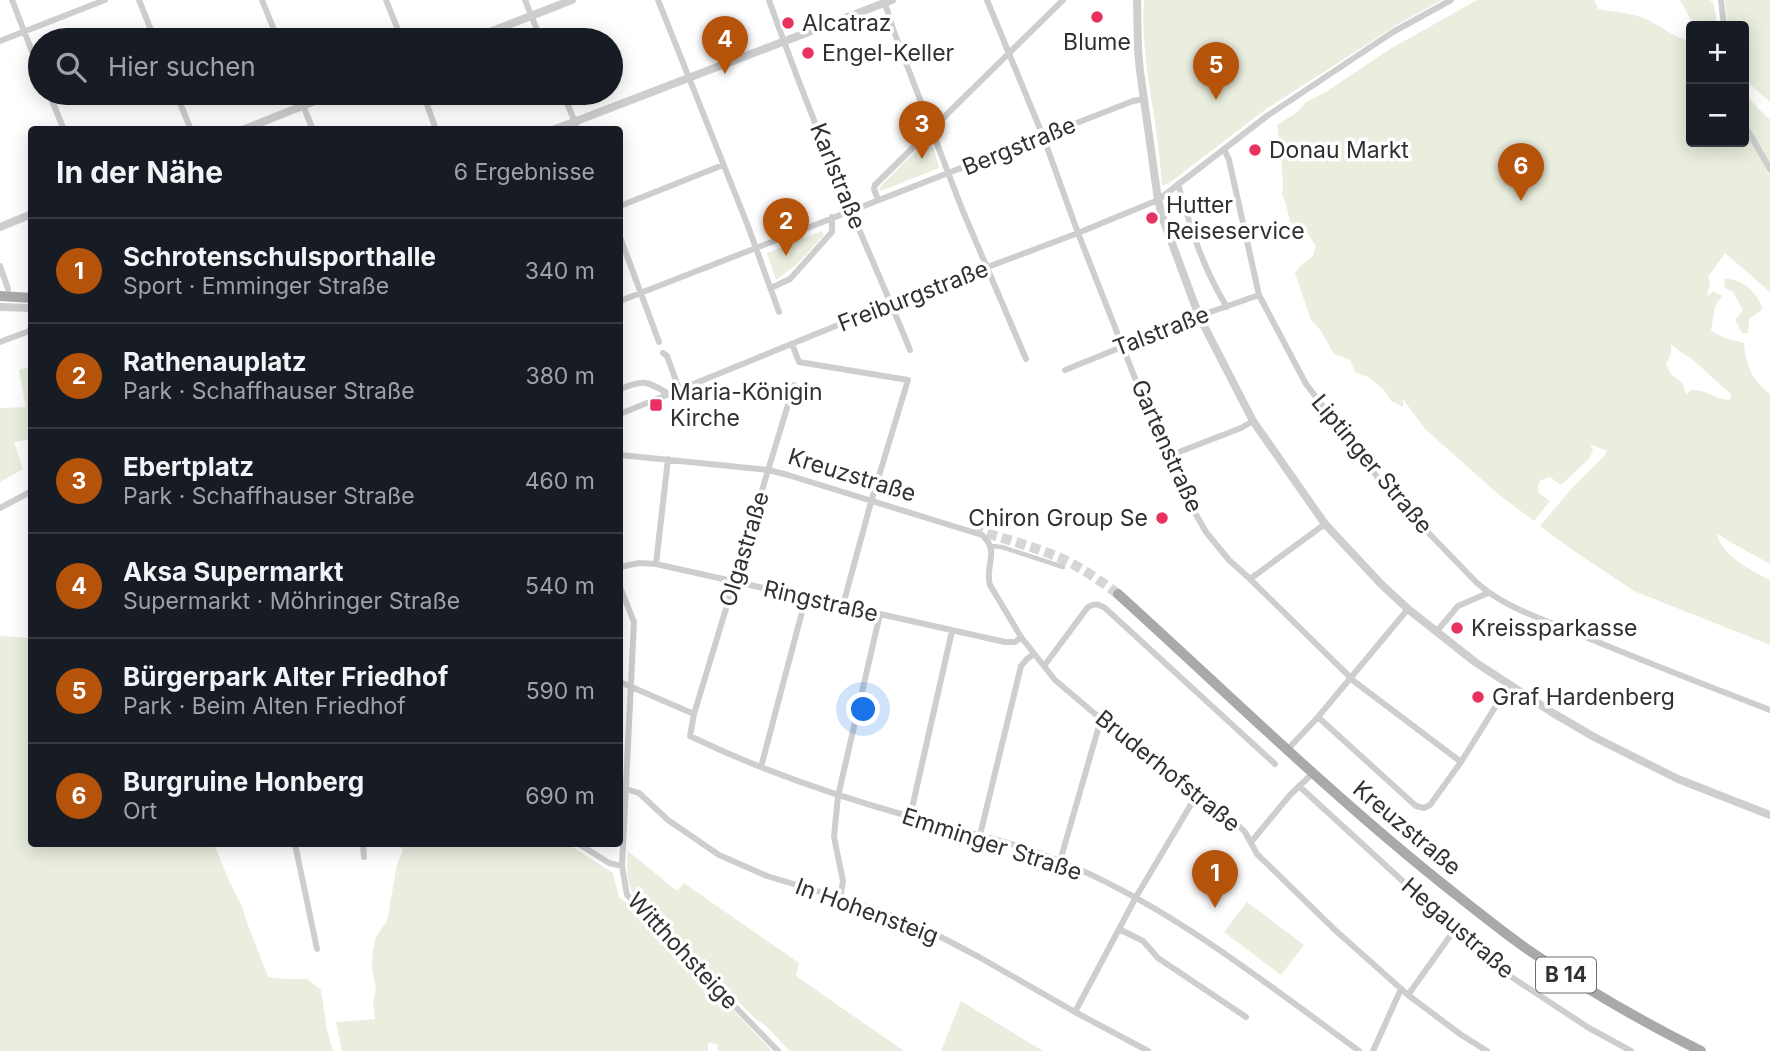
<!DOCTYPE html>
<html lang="de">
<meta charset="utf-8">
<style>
:root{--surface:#171b24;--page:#242831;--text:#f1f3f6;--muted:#9ea1a6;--line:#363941;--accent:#b45309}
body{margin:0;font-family:Inter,sans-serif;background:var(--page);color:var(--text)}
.controls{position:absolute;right:21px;top:21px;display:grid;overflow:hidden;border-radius:7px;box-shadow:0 4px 18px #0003}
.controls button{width:63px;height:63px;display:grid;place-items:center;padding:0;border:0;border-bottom:2px solid var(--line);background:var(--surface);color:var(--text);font:35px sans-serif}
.you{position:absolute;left:864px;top:710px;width:24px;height:24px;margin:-18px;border:5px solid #fff;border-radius:50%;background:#1a73e8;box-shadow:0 0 0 10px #1a73e833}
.badge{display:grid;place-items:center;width:46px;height:46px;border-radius:50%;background:var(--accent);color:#fff;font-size:23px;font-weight:700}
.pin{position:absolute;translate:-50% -58px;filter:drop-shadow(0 2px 4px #0008)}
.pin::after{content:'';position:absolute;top:37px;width:24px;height:21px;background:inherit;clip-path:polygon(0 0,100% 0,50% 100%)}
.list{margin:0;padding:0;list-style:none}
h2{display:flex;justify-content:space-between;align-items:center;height:91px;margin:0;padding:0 28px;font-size:30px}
h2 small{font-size:23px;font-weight:400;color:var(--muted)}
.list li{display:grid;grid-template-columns:46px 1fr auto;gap:21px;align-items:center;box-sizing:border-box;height:105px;padding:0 28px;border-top:2px solid var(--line)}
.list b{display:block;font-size:26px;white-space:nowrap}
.list p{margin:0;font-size:23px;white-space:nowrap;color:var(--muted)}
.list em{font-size:23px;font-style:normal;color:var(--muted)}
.icon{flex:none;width:38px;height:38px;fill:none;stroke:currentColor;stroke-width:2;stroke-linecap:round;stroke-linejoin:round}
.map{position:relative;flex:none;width:1770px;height:1051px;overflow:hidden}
.search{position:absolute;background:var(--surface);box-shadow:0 4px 18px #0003;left:28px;top:28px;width:595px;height:77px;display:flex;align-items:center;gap:18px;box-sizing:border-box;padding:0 24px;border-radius:38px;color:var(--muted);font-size:26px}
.panel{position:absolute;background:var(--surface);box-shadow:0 4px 18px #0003;left:28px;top:126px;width:595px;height:721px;border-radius:7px}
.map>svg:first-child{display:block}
.green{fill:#e9eedf;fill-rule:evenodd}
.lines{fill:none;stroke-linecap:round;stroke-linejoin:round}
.primary-tunnel{stroke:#d6d6d6;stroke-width:10;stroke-dasharray:10 5;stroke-linecap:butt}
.pedestrian{stroke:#cecece;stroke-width:4.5}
.minor{stroke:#cecece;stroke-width:6}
.tertiary{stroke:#cecece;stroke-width:8}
.primary{stroke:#a9a9a9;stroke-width:10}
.poi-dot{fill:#e93160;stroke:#fff;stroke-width:2.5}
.labels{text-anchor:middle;stroke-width:7;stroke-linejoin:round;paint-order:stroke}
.shield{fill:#fff;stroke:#6f6f6f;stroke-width:2}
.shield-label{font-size:21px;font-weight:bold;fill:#313131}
.poi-label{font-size:23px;fill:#313131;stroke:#fff;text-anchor:start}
.street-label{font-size:23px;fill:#313131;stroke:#fff}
</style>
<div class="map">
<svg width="1770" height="1051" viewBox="0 0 1770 1051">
<rect width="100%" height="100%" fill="#fff"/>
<!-- green -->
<path class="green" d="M1144 0H1442L1400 23 1266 109 1168 184 1162 185C1160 167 1159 148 1156 130 1150 87 1141 44 1144 0Z
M1477 0H1594L1598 9C1615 12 1636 13 1652 22 1667 30 1673 37 1691 41V142H1744V94L1770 120V292L1725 253 1708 277 1710 283 1707 296 1713 291 1722 296 1715 306 1711 331 1725 338 1744 343C1746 367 1752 379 1770 394V564L1730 542 1717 533C1719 554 1752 571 1770 580V645L1634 591 1571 549 1540 526 1573 487 1605 455 1607 451 1590 444 1593 450 1589 459 1561 485 1550 477 1541 480 1538 486 1539 493 1550 501 1534 521 1498 494 1425 429 1403 399V407L1391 401 1384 390 1368 377 1355 372 1350 360 1334 354 1321 331 1311 320 1295 273 1302 264 1313 256 1316 246 1306 231 1290 222 1286 204 1282 195 1283 185 1281 154 1277 125 1296 113 1306 102 1326 92 1390 49ZM1671 345 1693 360 1731 394 1730 400C1715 400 1704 388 1690 390L1687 395 1682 383 1671 374 1666 364 1671 354Z
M1679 0H1710L1714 4 1717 26H1695C1688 18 1686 8 1679 0Z
M1725 0H1770V102L1744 79V26H1728Z
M924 142 929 143 934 149 939 168 881 191 879 188Z
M822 231 824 235 796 265 776 280 767 253Z
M1725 279C1743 278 1758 294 1763 309L1749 319 1748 333H1742L1735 320 1743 310 1733 292 1724 287Z
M31 366V439L14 442 23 469 0 482V408L26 407 19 370Z
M0 636 31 638 32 844H214L230 883 242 906 246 920 268 977 284 979H307L321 990 327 1030 333 1051H0Z
M399 844H568L613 873 619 897 628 904 639 902C626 886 626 872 628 851L677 891 684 883 799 963 796 976 904 1051H790L766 1026 757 1020 723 987 717 993 772 1051H718L717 1044 708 1043V1051H342L336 1022 375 1019 373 1003 376 989 372 967 373 949 376 937 387 921 397 864 403 850Z
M1247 902 1304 945 1281 975 1224 932Z
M961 1001 1043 1051H941Z"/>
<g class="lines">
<!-- primary-tunnel -->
<path class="primary-tunnel" d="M973 529C1004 539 1037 547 1067 561 1085 570 1102 582 1118 594"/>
<!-- pedestrian -->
<path class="pedestrian" d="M991 546 1002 547 1063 567"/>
<!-- minor -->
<path class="minor" d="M12 0 40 72
M139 0 155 40
M262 0 278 40
M386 0 402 40
M525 0 541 40
M658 0 748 226 779 312
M769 0C794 71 822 142 851 211 871 257 891 303 910 350
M884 0 893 29 962 209 1026 359
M987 0 1043 136 1078 233 1166 457 1187 499 1206 532 1229 560 1250 579 1355 682 1461 762
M1721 0 1724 26
M0 41 105 0
M49 93 64 130
M176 93 191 130
M298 93 313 130
M423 93 436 130
M563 93 578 130
M1744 124 1770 169
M1224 149 1229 160 1259 295 1306 384 1388 491 1477 583C1504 607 1542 619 1576 633 1640 660 1705 685 1770 710
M1178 184C1190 226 1203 269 1227 307
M878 200 874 189 875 185 1063 0
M620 206 723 165
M620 237 659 342
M0 266 8 289
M771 288 790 279 832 232V217
M620 301 1133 101 1144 99
M1199 316 1259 295
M0 342 32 330
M792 344 799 362 908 380 871 502 843 605
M663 353 667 356 679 389
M1065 370 1186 321
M794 385 694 714 690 736C760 770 833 795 908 816 959 831 1011 841 1060 861 1170 906 1264 982 1359 1051
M620 389C644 379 646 381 669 394
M620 414 892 303 1078 233 1158 200 1267 116 1393 32 1451 0
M620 455 768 470 788 475 982 535C1001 552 984 566 990 585L1021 637 1055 680 1101 719 1120 738 1141 749 1199 791 1226 813 1245 832 1257 854 1335 930 1408 995 1460 1034 1487 1051
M1166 457 1241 428 1253 421
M0 508 32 491
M656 564 668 459
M620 567 639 563 656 564 1005 642H1015L1021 637
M1250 579 1325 524
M620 587 634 622 622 866 627 895 778 1051
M1437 631 1458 606 1488 593
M1044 666 1088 607C1095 603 1098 604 1105 608L1275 764
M620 682 694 714
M1318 717 1416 806 1424 808 1430 805 1461 762 1509 685
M1288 749 1318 717 1408 609
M761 767 806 597
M1299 786 1455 929 1513 978 1589 1028 1631 1051
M626 789 639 793 668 820 719 855 767 876 840 898 916 924 979 957 1075 1012 1148 1051
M910 817 952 631
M980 835 1021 666 1027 659 1034 654
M1251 842 1290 795 1313 773
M295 844 317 949
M363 844 364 857
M579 844 609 863 622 866
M1060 861 1101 719
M840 898 843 881 834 837 838 796 880 614
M1119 929 1143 941 1158 958 1246 1017
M1408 995 1455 929
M1075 1012 1136 897 1199 791
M1373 1051 1401 989"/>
<!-- tertiary -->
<path class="tertiary" d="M1137 0 1138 50 1140 71 1158 200 1163 219 1199 316 1253 421 1325 524 1382 585 1408 609 1475 662 1553 713 1594 737 1678 779 1770 815
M469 40 572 0
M242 130 335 93
M553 130 892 0
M0 227 32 214
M0 307 32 308
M1186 321 1199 316"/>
<!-- primary -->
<path class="primary" d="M0 296 32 298
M1118 594C1224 690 1327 791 1439 881 1468 904 1497 928 1527 949 1582 987 1641 1021 1701 1051"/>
</g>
<!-- markers -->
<g class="poi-dot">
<circle cx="1097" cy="17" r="7"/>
<circle cx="788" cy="23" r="7"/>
<circle cx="808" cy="53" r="7"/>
<circle cx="1255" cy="150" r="7"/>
<circle cx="1152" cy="218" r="7"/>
<rect x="649" y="398" width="14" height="14" rx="3.5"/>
<circle cx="1162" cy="518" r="7"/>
<circle cx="1457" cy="628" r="7"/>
<circle cx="1478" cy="697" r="7"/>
</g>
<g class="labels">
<!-- shield labels -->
<rect class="shield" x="1536" y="957.5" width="60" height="35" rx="5"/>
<g class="shield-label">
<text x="1566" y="982">B 14</text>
</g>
<!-- poi labels -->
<g class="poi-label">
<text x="802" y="31">Alcatraz</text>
<text x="1097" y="50" text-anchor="middle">Blume</text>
<text x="822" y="61">Engel-Keller</text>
<text x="1269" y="158">Donau Markt</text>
<text x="1166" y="213">Hutter<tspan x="1166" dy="26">Reiseservice</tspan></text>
<text x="670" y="400">Maria-Königin<tspan x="670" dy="26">Kirche</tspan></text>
<text x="1148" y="526" text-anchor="end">Chiron Group Se</text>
<text x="1471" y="636">Kreissparkasse</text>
<text x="1492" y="705">Graf Hardenberg</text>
</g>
<!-- street labels -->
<g class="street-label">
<text transform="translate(1019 146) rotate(-22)" y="8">Bergstraße</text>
<text transform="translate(838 176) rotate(68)" y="8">Karlstraße</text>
<text transform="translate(913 296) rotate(-21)" y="8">Freiburgstraße</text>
<text transform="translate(1161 331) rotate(-21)" y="8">Talstraße</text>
<text transform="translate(1167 446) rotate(66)" y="8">Gartenstraße</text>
<text transform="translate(1372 464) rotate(50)" y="8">Liptinger Straße</text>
<text transform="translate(852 475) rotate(17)" y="8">Kreuzstraße</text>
<text transform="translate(744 549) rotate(-73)" y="8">Olgastraße</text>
<text transform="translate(821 601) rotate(13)" y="8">Ringstraße</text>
<text transform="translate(1168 771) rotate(39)" y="8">Bruderhofstraße</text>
<text transform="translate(1407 828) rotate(40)" y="8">Kreuzstraße</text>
<text transform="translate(992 844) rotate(18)" y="8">Emminger Straße</text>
<text transform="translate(867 911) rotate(20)" y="8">In Hohensteig</text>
<text transform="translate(1458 928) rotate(41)" y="8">Hegaustraße</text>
<text transform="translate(683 951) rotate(47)" y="8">Witthohsteige</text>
</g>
</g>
</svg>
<div class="controls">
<button>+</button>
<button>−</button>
</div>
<div class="you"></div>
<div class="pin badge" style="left:1215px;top:908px">1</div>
<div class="pin badge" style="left:786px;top:256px">2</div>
<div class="pin badge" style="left:922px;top:159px">3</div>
<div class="pin badge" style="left:725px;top:74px">4</div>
<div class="pin badge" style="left:1216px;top:100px">5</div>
<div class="pin badge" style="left:1521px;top:201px">6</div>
<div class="search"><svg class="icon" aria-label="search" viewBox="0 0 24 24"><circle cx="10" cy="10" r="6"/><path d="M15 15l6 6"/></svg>Hier suchen</div>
<section class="panel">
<h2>In der Nähe<small>6 Ergebnisse</small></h2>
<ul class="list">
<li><span class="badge">1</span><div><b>Schrotenschulsporthalle</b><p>Sport · Emminger Straße</p></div><em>340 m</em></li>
<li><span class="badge">2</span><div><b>Rathenauplatz</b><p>Park · Schaffhauser Straße</p></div><em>380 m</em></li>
<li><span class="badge">3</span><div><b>Ebertplatz</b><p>Park · Schaffhauser Straße</p></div><em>460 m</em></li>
<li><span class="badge">4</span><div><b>Aksa Supermarkt</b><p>Supermarkt · Möhringer Straße</p></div><em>540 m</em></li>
<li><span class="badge">5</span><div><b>Bürgerpark Alter Friedhof</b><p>Park · Beim Alten Friedhof</p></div><em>590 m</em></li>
<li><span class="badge">6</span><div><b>Burgruine Honberg</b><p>Ort</p></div><em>690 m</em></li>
</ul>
</section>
</div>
